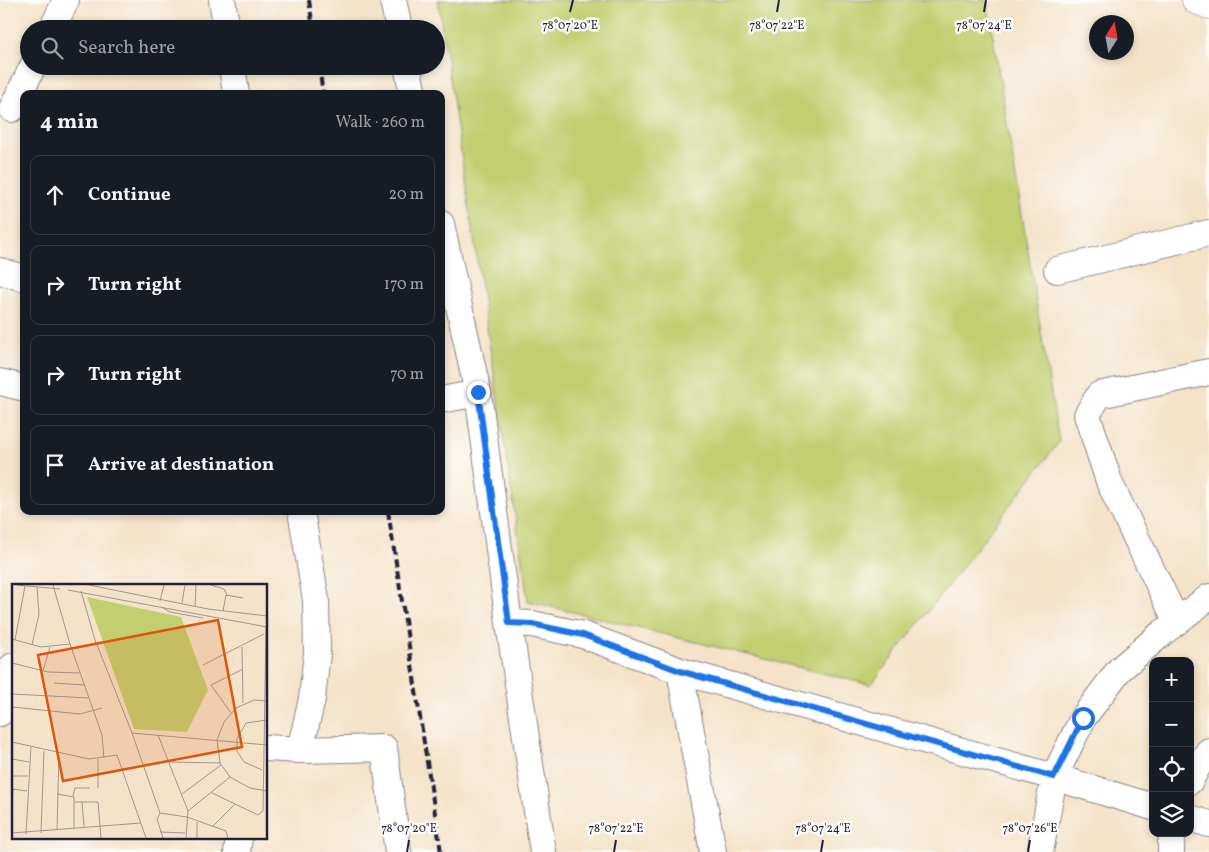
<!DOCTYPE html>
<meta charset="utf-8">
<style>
:root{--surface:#171b24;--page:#242831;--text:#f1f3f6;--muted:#9ea1a6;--line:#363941}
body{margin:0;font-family:Vollkorn,serif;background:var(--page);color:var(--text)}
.controls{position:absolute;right:15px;bottom:15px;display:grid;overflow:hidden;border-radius:10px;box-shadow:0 2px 8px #0003}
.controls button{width:45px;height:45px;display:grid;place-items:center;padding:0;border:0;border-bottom:1px solid var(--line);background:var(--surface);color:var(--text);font:25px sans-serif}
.compass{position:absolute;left:1089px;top:15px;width:45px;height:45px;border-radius:50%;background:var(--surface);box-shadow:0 2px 8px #0003;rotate:11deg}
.stop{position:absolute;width:15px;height:15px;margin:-11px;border:4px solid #1a73e8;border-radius:50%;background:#fff}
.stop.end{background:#1a73e8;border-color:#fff;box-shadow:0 1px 5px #0008}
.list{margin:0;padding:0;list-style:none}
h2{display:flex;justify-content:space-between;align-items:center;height:65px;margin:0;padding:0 20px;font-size:21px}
h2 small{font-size:16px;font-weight:400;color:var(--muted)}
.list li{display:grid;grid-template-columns:32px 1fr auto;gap:15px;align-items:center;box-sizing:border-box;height:80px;margin:0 10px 10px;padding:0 10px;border:1px solid var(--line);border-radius:10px}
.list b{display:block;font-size:19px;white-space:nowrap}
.list em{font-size:16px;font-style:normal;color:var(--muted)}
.icon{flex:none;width:28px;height:28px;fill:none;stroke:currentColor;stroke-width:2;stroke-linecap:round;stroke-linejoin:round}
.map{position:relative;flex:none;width:1209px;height:852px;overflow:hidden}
.search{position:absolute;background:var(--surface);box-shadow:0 2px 8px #0003;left:20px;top:20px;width:425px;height:55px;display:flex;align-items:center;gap:12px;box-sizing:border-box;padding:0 18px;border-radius:28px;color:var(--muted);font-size:19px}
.panel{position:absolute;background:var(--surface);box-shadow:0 2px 8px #0003;left:20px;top:90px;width:425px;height:425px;border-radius:10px}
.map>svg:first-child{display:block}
.grass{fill:#c2cf71;stroke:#727856}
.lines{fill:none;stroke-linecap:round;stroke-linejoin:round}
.minor-casing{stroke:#8b8282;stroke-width:28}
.tertiary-casing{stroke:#8b8282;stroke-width:29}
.minor{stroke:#fff;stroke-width:26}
.tertiary{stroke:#fff;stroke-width:28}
.rail{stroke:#22223b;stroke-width:4;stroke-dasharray:8 4;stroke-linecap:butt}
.route{stroke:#1a73e8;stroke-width:6}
.ticks{fill:none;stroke:#22223b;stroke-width:2}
.inset-road{fill:none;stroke:#a09690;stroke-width:1}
.view{fill:#de560e;fill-opacity:0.15;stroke:#de560e;stroke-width:2.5}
.inset-edge{fill:none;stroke:#22223b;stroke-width:2.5}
.ticks-label{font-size:12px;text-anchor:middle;fill:#22223b;stroke:#fdfcf7;stroke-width:5;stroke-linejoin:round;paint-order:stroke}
</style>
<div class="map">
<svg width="1209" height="852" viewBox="0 0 1209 852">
<rect width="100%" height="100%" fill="#fdfcf7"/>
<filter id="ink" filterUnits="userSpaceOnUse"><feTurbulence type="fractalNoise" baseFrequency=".02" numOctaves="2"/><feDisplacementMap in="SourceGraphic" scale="10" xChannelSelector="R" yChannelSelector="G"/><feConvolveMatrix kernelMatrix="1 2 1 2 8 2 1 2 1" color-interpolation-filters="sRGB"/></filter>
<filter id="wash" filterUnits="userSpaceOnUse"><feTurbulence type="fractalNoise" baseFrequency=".0096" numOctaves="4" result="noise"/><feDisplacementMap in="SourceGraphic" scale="20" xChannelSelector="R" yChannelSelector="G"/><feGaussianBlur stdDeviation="1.12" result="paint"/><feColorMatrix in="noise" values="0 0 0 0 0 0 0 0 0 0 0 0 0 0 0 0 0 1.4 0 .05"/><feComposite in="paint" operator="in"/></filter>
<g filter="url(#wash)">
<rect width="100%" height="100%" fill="#f4e3c9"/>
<!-- grass -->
<path class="grass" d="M438 0H987L1059 442 871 685 528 601Z"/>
</g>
<g filter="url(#ink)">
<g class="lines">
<!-- minor casing -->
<g class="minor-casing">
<path id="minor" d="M222 0 227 29
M393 0 399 29
M52 29 66 0
M232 66 236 94
M407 66 413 94
M12 109 33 66
M441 224 478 393 509 623 532 624 583 635 680 671 1054 777 1153 807
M1057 270 1209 233
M0 271 24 278
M0 382 24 388
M441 400 478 393
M1177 622 1110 484 1087 415 1099 395 1209 372
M509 623 543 852
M680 671 713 852
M0 713 13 666
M266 748 300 750 384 748 398 852
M300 750 312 699 317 653 316 600 301 511
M1190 781 1198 766 1209 751
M1190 818 1209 824
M237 852 239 838
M1040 852 1054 777 1083 718 1119 670 1161 634 1209 597
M1171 852V843L1173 833"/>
</g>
<!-- tertiary casing -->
<g class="tertiary-casing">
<path id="tertiary" d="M1196 0 1209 5"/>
</g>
<!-- minor -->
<use href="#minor" class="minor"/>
<!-- tertiary -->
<use href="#tertiary" class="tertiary"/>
<!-- rail -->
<path class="rail" d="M309 0 313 29
M319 66 323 94
M388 511 441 852"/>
</g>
</g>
<g class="lines" filter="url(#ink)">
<!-- route -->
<path class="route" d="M478 392 509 623 532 624 583 635 680 671 1054 777 1083 718"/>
</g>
<!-- ticks -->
<path class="ticks" d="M570 12 573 0M777 12 779 0M984 12 986 0M407 852 409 840M614 852 616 840M821 852 823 840M1028 852 1030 840"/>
<!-- overview -->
<g transform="translate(12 584)">
<rect width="255" height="255" fill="#f4e3c9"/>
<path d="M75 13 169 33 196 106 175 148 122 145Z" fill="#c2cf71"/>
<path class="inset-road" d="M5 1 48 5M41 1 58 60 90 151 92 174M77 1 196 25 255 32M199 1 212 5 215 11M56 6 255 43M69 7 83 56 120 149 255 161M148 17 152 1M170 19 173 1M183 22 184 1M151 24 158 28 191 34M211 27 214 11 231 14M0 55 29 63 58 60M3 56 13 2M20 61 27 30 25 3M230 63 231 119M0 79 36 88 68 89M191 81 252 50M31 87 38 63M42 99 72 101M0 110 77 114M255 117 242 116 224 124 212 138 205 156 208 179 218 193 238 204 255 207M0 123 68 130 90 124M219 129 199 101 231 85M120 149 148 229 145 235 151 254M146 151 176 227M0 158 77 175 105 171 134 254M0 175 17 178M86 175V204M157 178 208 179M250 186 232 178 225 167V155L234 139 255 136M0 192H16M0 205 15 207M200 209 246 231 251 227 254 43M45 210 62 213V244M170 210 209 181M61 212 63 204H78M62 218H86L89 254M70 218 72 243M0 220 1 205M148 229 175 233 214 247 216 254M200 243 223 220M45 246 47 170M148 248 173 249M0 249 129 239M29 249 32 167M14 250 19 163M174 254 176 227 218 193M185 254V238"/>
<path class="view" d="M206 36 230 163 51 197 26 71Z"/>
<rect width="255" height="255" class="inset-edge"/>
</g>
<g class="ticks-label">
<text x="570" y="29">78°07'20"E</text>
<text x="777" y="29">78°07'22"E</text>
<text x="984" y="29">78°07'24"E</text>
<text x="409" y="832">78°07'20"E</text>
<text x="616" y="832">78°07'22"E</text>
<text x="823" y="832">78°07'24"E</text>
<text x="1030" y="832">78°07'26"E</text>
</g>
</svg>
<div class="controls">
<button>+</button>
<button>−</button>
<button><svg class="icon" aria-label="locate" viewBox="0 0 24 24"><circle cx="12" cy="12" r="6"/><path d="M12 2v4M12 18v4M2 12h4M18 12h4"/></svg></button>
<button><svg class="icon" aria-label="layers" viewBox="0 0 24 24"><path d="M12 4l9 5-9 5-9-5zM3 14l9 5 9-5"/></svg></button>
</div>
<svg class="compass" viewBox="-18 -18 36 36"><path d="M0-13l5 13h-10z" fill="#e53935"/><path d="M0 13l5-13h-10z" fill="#9ea1a6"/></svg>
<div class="stop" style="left:1083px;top:718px"></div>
<div class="stop end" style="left:478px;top:392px"></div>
<div class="search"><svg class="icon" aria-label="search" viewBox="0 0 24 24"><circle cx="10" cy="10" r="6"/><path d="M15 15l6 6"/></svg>Search here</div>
<section class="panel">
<h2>4 min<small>Walk · 260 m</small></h2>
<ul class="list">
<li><svg class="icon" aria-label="ahead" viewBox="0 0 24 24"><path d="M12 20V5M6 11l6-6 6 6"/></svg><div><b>Continue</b></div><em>20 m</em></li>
<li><svg class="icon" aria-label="right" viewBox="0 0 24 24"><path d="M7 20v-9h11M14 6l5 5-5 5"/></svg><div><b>Turn right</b></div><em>170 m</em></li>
<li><svg class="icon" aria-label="right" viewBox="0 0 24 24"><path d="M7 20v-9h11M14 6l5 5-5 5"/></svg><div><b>Turn right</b></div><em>70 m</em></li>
<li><svg class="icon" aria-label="arrive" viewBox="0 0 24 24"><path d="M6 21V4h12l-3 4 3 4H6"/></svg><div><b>Arrive at destination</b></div></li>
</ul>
</section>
</div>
